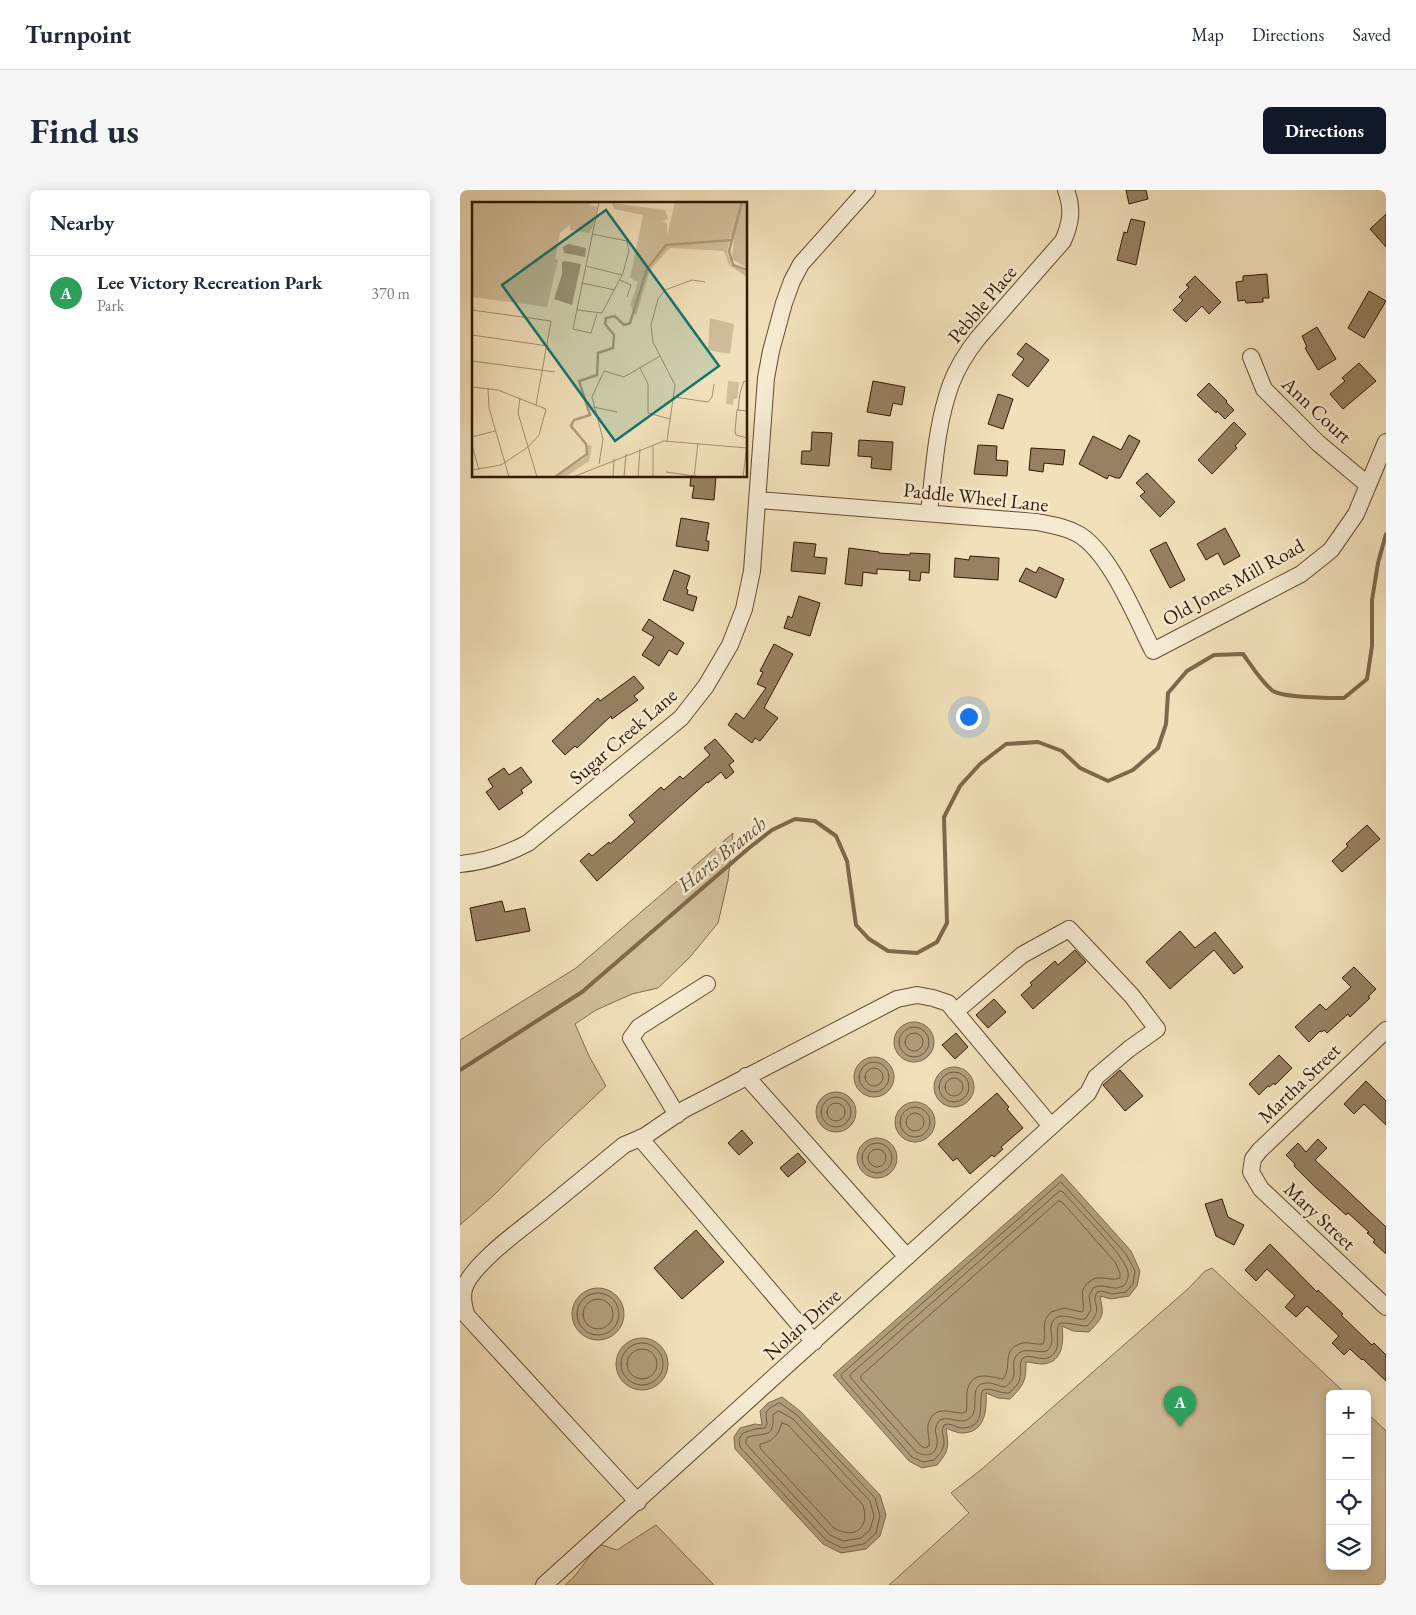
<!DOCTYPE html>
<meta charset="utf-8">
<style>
:root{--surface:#fff;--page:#f6f6f7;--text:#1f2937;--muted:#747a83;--line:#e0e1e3;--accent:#111827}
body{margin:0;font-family:"EB Garamond",serif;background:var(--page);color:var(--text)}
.controls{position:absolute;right:15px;bottom:15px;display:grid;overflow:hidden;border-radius:8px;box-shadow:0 2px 12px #0003}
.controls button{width:45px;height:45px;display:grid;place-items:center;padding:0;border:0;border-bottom:1px solid var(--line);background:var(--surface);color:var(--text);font:25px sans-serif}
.you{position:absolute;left:508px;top:526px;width:18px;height:18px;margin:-12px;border:4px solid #fff;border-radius:50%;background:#1a73e8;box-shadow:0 0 0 8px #1a73e833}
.badge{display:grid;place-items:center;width:32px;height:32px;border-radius:50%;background:var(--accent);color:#fff;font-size:16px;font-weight:700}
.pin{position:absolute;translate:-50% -41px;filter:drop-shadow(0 1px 2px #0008)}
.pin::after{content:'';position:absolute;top:26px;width:18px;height:15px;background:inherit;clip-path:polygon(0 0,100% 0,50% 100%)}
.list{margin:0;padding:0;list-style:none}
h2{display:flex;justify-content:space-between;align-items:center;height:65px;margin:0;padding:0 20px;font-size:21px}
h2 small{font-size:16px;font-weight:400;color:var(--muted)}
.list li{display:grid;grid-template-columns:32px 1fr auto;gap:15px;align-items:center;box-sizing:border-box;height:75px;padding:0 20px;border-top:1px solid var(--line)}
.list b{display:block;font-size:19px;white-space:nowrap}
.list p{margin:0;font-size:16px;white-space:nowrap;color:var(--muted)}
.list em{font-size:16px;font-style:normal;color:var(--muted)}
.icon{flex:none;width:28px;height:28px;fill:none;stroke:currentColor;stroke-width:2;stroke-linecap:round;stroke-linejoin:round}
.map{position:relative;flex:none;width:926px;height:1395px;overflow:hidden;border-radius:8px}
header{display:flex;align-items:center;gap:30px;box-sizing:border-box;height:70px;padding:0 25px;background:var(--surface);border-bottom:1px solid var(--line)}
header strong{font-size:24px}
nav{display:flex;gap:28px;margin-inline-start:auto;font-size:18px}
.intro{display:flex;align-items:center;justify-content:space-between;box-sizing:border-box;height:120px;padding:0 30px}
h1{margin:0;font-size:35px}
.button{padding:12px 22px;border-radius:8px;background:var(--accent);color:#fff;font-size:18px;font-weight:700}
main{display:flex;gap:30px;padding:0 30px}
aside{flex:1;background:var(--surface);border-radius:8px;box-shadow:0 2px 12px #0003}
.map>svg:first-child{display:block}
.green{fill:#d1be9a;stroke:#826b4d}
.water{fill:#b09c7b;stroke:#7e674a}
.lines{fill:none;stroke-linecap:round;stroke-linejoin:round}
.shore{stroke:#725a3e;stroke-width:1}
.stream{stroke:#7e674a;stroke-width:4}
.building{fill:#968061;stroke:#331800}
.minor-casing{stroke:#624a2e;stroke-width:18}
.minor{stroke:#f6ebd2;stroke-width:16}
.labels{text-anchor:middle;stroke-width:5;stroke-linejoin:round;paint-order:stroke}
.street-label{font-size:20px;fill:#331800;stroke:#f6ebd2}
.water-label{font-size:21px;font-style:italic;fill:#654d31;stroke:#f6ebd2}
.inset-river{fill:none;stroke:#b09c7b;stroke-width:2.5}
.inset-road{fill:none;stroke:#a59070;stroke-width:1}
.view{fill:#0f766e;fill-opacity:0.15;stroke:#0f766e;stroke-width:2.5}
.inset-edge{fill:none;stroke:#331800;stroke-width:2.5}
</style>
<header>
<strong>Turnpoint</strong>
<nav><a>Map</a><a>Directions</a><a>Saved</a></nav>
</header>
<div class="intro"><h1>Find us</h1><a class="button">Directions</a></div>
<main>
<aside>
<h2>Nearby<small></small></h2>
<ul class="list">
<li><span class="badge" style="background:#2e9e5b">A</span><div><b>Lee Victory Recreation Park</b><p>Park</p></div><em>370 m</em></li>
</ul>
</aside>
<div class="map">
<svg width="926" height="1395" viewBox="0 0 926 1395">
<rect width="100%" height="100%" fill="#f1e0ba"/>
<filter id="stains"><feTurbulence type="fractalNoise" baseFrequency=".004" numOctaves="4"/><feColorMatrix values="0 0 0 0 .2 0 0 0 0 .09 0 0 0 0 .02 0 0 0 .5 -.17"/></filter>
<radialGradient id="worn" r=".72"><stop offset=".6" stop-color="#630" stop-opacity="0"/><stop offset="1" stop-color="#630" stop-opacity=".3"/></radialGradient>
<!-- green -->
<path class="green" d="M273 643 268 690 258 733 230 767 198 798 172 804 136 820 115 834 129 866 146 896 83 955 34 1005 0 1035V850L116 778Z
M752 1078 886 1204H870V1376H907V1223L926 1241V1395H429L509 1323 491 1303 522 1279 729 1098 745 1081Z
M196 1335 254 1395H105L114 1387 139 1354 157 1360Z"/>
<!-- water -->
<path class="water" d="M434 852a20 20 0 1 1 40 0a20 20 0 1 1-40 0Z
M394 887a20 20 0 1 1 40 0a20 20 0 1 1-40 0Z
M474 897a20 20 0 1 1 40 0a20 20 0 1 1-40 0Z
M356 922a20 20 0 1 1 40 0a20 20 0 1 1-40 0Z
M435 932a20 20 0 1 1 40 0a20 20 0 1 1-40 0Z
M397 968a20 20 0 1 1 40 0a20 20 0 1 1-40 0Z
M602 984 671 1061 680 1081 677 1096 669 1106 651 1109 640 1106C644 1126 644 1126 629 1142L613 1141 602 1136C604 1152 603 1173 582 1174 577 1174 571 1172 566 1172 566 1191 564 1195 550 1209L538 1208 526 1203C527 1220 525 1243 502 1243 497 1243 491 1240 486 1238 489 1257 489 1261 477 1275L462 1278 449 1271 373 1185Z
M112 1124a26 26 0 1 1 52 0a26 26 0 1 1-52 0Z
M156 1174a26 26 0 1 1 52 0a26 26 0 1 1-52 0Z
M322 1207 340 1221 420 1305 426 1325 420 1346 406 1359 381 1363 363 1354 275 1259 274 1247 280 1238 295 1234 302 1235 300 1221 308 1213Z"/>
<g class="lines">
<!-- shore -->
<path class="shore" d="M439 852a15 15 0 1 1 30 0a15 15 0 1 1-30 0Z
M445 852a9 9 0 1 1 18 0a9 9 0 1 1-18 0Z
M399 887a15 15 0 1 1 30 0a15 15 0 1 1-30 0Z
M405 887a9 9 0 1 1 18 0a9 9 0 1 1-18 0Z
M479 897a15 15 0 1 1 30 0a15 15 0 1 1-30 0Z
M485 897a9 9 0 1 1 18 0a9 9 0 1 1-18 0Z
M361 922a15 15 0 1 1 30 0a15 15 0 1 1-30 0Z
M367 922a9 9 0 1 1 18 0a9 9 0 1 1-18 0Z
M440 932a15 15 0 1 1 30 0a15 15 0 1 1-30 0Z
M446 932a9 9 0 1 1 18 0a9 9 0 1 1-18 0Z
M402 968a15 15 0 1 1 30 0a15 15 0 1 1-30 0Z
M408 968a9 9 0 1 1 18 0a9 9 0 1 1-18 0Z
M601 992 666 1064 675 1081 673 1094 666 1102 652 1104 642 1101 637 1102C630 1115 646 1117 627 1136 618 1136 605 1131 599 1134 594 1144 603 1159 590 1167 582 1172 569 1163 563 1168 558 1172 562 1182 560 1187 559 1195 554 1198 549 1203 540 1204 531 1197 523 1200 517 1211 528 1237 503 1238 495 1238 491 1232 484 1235 480 1242 484 1245 484 1252 484 1260 479 1265 474 1270L463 1272 452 1267 382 1188 381 1185Z
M600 1001 603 1002C615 1016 666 1067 668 1082 669 1086 667 1093 663 1096 653 1102 643 1092 633 1098L629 1106 631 1120 625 1129C615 1131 598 1119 592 1133 588 1143 597 1150 587 1161 578 1164 564 1156 557 1165 548 1176 562 1185 545 1197 539 1197 533 1192 526 1193 507 1194 521 1219 510 1228 501 1236 491 1225 480 1230 478 1232 477 1233 476 1237 474 1242 478 1247 477 1253 476 1266 466 1267 456 1262L391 1188 390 1185Z
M599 1011 602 1012 655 1072 660 1083V1088C649 1092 639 1083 629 1092 616 1102 627 1113 622 1122L604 1118 591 1122C579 1134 588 1142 583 1154 577 1155 570 1152 563 1153 540 1158 553 1178 543 1189 530 1187 511 1179 507 1202 506 1209 508 1215 506 1222 496 1227 475 1210 468 1235 467 1242 470 1249 469 1256L465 1258 461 1256 401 1189V1186Z
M117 1124a21 21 0 1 1 42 0a21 21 0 1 1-42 0Z
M123 1124a15 15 0 1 1 30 0a15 15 0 1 1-30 0Z
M161 1174a21 21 0 1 1 42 0a21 21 0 1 1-42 0Z
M167 1174a15 15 0 1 1 30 0a15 15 0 1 1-30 0Z
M320 1213 337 1225 415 1308 420 1326 416 1343 404 1354 382 1358 366 1350 280 1257 279 1249 283 1243 295 1239 305 1238 307 1234 306 1222 311 1217Z
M319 1221 333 1229 410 1311 414 1326 410 1340 401 1348 383 1351 370 1345 286 1254V1250L288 1247C306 1242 314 1249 313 1225Z
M322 1233 328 1235 403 1315C410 1338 395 1350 374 1338L300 1258V1254C313 1252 318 1245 322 1233Z"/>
<!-- stream -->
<path class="stream" d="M0 880 122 802 289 658 312 640 335 629 355 631 376 646 387 671 396 735 409 749 428 761 457 763 477 752 487 733 484 627 500 596 520 574 546 554 578 552 602 561 620 578 648 591 673 580 698 558 706 534 708 503 727 481 754 465 783 464C791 475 802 493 813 501 825 508 869 508 884 508L907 489 912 456V410L918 373 926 344"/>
</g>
<!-- building -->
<path class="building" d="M666 0H686L688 9 669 14Z
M926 24V57L910 39Z
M671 29 685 32 676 75 657 70 664 42 667 43Z
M807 84 809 108H803V112L786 113 785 110 778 111 776 92 783 91V86Z
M735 86 761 112 749 124 742 116 726 132 713 120 723 110 719 107 729 97 726 95Z
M909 101 926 111 904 148 888 138Z
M857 137 876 169 858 180 845 158 847 157 842 146Z
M566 153 589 170 568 197 552 185 564 169 557 164Z
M899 173 916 191 883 219 870 204 885 191 882 188Z
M413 191 445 197 442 215 433 213 430 226 407 222Z
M749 193 767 211 766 212 774 220 765 229 757 221 756 223 737 205Z
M538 204 553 209 543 239 528 234Z
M774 232 786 244 775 256 777 258 752 284 738 270Z
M352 242 372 243 369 276 341 274 342 261H351Z
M669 245 680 251 660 288H656L649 285 647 289 619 274 633 246 661 260Z
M399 250 433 252 431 280 411 278 412 267 398 266Z
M518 255 537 256 536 270 548 271 547 286 514 284Z
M571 258 605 260 603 275 584 273 583 282 569 280Z
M687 283 715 312 700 327 680 306 685 302 676 293Z
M231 286H256L254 310 232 308 234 296H230Z
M221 328 249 333 246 351H249L248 361 216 356Z
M765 338 780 366 764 375 758 363 746 370 737 354Z
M334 352 356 354 354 367 367 368 365 384 331 381Z
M706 352 725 390 710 398 690 360Z
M389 358 419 362V363L450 365V363L470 364 469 383 461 382 460 391 449 390 450 381 417 379V384L403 382 402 396 385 394Z
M510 366 539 368 538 390 494 387 495 368 509 370Z
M579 377 604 389 596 408 559 391 566 378 576 383Z
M214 380 230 386 226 399 228 400 227 404 237 407 233 421 203 410Z
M339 406 360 413 350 446 324 438 328 426 332 428Z
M189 429 224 453 217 465 209 460 199 476 182 465 194 447 182 440Z
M314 454 333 464 304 518 318 528 300 551 295 548 292 553 268 535 276 523 284 529 306 498 297 494 303 482 300 481Z
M174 486 184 498 174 506 178 510 152 529 151 526 117 558 115 556 105 565 92 551 138 508 140 511Z
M255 549 274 571 269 575 274 582 266 589 261 582 248 593 247 592 137 691 120 671 129 663 132 666 149 652 150 654 175 632 169 625 201 597 204 600 220 586 223 589 250 565 244 558Z
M61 577 72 592 61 600 63 603 39 620 26 602 33 597 28 589 44 578 49 585Z
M907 635 920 649 882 682 872 671 888 656 886 654Z
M42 711 45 722 65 718 70 741 16 751 10 718Z
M720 741 735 758 755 742 783 777 774 784 754 760 710 799 686 772Z
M615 760 626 772 573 819 561 805 572 795 570 793 595 771 598 775Z
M894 777 916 799 908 807 910 808 890 827 888 824 867 843 864 840 862 842 860 841 849 852 835 837 860 814 866 820 891 797 882 788Z
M534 809 546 822 528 838 516 825Z
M496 843 508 857 495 869 482 855Z
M819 865 832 878 815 895 814 893 809 897 808 896 799 905 789 894Z
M660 880 683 906 665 921 643 895Z
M906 891 926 911V935L904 914 894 924 884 914Z
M537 903 549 917 547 919 563 938 541 957 543 959 534 967 532 965 510 984 497 968 493 971 478 954Z
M282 940 293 953 279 965 268 953Z
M858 949 867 958 855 970 926 1037V1064L913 1052 915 1050 907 1043 909 1042 888 1023 886 1025 856 998 834 976 835 974 826 965 838 953 846 962Z
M338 963 346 972 328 987 320 978Z
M762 1009 768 1027 784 1035 774 1055 756 1046 745 1014Z
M236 1040 264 1072 222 1109 194 1078Z
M810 1054 857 1102 858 1100 883 1124 881 1125 912 1155 914 1153 926 1165V1191L903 1169 902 1170 890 1159 884 1165 872 1153 879 1146 847 1116 836 1127 825 1117 835 1106 807 1079 796 1091 785 1080Z"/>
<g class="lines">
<!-- minor casing -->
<g class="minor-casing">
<path id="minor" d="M791 167 804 199 858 253 908 295
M298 310 577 332C592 335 606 337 618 344 650 362 676 428 693 461L841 384 871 360 896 324 926 252
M469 322C474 280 476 235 491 194 497 178 507 162 518 148L603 51C611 33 613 19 606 0
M0 674C24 672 47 664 68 653L221 528 246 496 270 455 284 419 292 381 306 188 311 161 324 113 332 91 341 74 407 0
M926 840 799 961 793 969 791 982 801 999 926 1117
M286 886 447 1067
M217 925 171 848 179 837 247 794
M180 948 354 1152
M178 1312 7 1126C4 1118 2 1108 4 1099 11 1075 60 1040 80 1024 108 1001 136 978 164 955L185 946 223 920 437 809 457 805 473 808 488 813 591 936
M84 1395 628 903 636 887 669 859 697 839 672 806 609 739 562 765 495 822"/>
</g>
<!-- minor -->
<use href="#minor" class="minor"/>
</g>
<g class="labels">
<!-- street labels -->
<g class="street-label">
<text transform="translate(522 114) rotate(-50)" y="7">Pebble Place</text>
<text transform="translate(857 220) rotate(43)" y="7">Ann Court</text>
<text transform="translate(516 307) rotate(6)" y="7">Paddle Wheel Lane</text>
<text transform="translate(773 392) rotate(-29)" y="7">Old Jones Mill Road</text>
<text transform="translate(163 546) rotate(-41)" y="7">Sugar Creek Lane</text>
<text transform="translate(839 893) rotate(-44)" y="7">Martha Street</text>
<text transform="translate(860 1026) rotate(43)" y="7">Mary Street</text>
<text transform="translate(342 1134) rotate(-42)" y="7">Nolan Drive</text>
</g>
<!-- water labels -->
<g class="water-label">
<text transform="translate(262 664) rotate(-39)" y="7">Harts Branch</text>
</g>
</g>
<!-- overview -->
<g transform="translate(12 12)">
<rect width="275" height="275" fill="#f1e0ba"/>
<path d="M0 0H120L117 3 125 5 121 24 117 31 98 28V22L88 31 83 57 86 58 75 105 0 95ZM203 0H275V66L260 57 262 36 258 35 255 50 259 63 275 70V75L257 63 252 49 198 46 178 68 164 114 158 103 166 80 158 76 171 13 142 7 140 1 193 8 196 17 190 19 195 21V34ZM238 116 262 122 258 152 236 148ZM256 179 267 180 265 197H262L261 203 254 202ZM114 242 120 244 117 259 93 275H83L114 255Z" fill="#d1be9a"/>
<path d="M96 42 114 46 113 55 92 51 91 45ZM93 59 109 62 100 103 82 97 90 72V60Z" fill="#b09c7b"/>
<path class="inset-river" d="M270 0 257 49 261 63 275 68M83 275 115 252 114 242 99 224 102 218 118 213 107 179 125 173 126 151 141 146 142 133 133 122 134 116 143 114 152 123 158 121 175 67 194 43 260 38"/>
<path class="inset-road" d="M114 64 150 73M148 78 159 83 155 95M110 81 143 88M0 108 79 119 64 203M105 108 130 111 151 71 157 49 155 39 120 32M125 112 119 131 101 127 127 0M0 133 76 144M0 159 83 170M168 166 176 182V211L198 217M0 185 26 188 74 207 67 233 56 245 29 263 0 268M16 186 17 206 37 275M202 195 236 200 240 195 242 182M48 196 46 211 65 275M121 205 145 210M266 208 268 191 272 179 275 180M275 209 265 208 263 229 264 233 275 236M0 235 23 229M195 239 203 183 181 140 179 123 186 97 193 88 220 78 233 80M0 243 7 268M181 243V275M127 262 131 237 120 195 132 169 152 175 188 154M194 270 230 275M101 275 192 239 275 246M141 275 142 257M152 275 154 252M166 275 168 247M222 275 226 241M271 275 275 242"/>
<path class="view" d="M134 8 247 164 143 239 30 83Z"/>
<rect width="275" height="275" class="inset-edge"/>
</g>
<rect width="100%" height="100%" filter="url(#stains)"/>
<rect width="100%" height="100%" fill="url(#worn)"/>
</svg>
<div class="controls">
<button>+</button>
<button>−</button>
<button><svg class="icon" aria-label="locate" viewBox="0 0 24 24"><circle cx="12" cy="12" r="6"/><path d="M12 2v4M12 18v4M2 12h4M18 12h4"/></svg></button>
<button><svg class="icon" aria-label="layers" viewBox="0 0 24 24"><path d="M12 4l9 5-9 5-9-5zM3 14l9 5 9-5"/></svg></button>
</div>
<div class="you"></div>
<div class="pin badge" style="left:720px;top:1237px;background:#2e9e5b">A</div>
</div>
</main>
